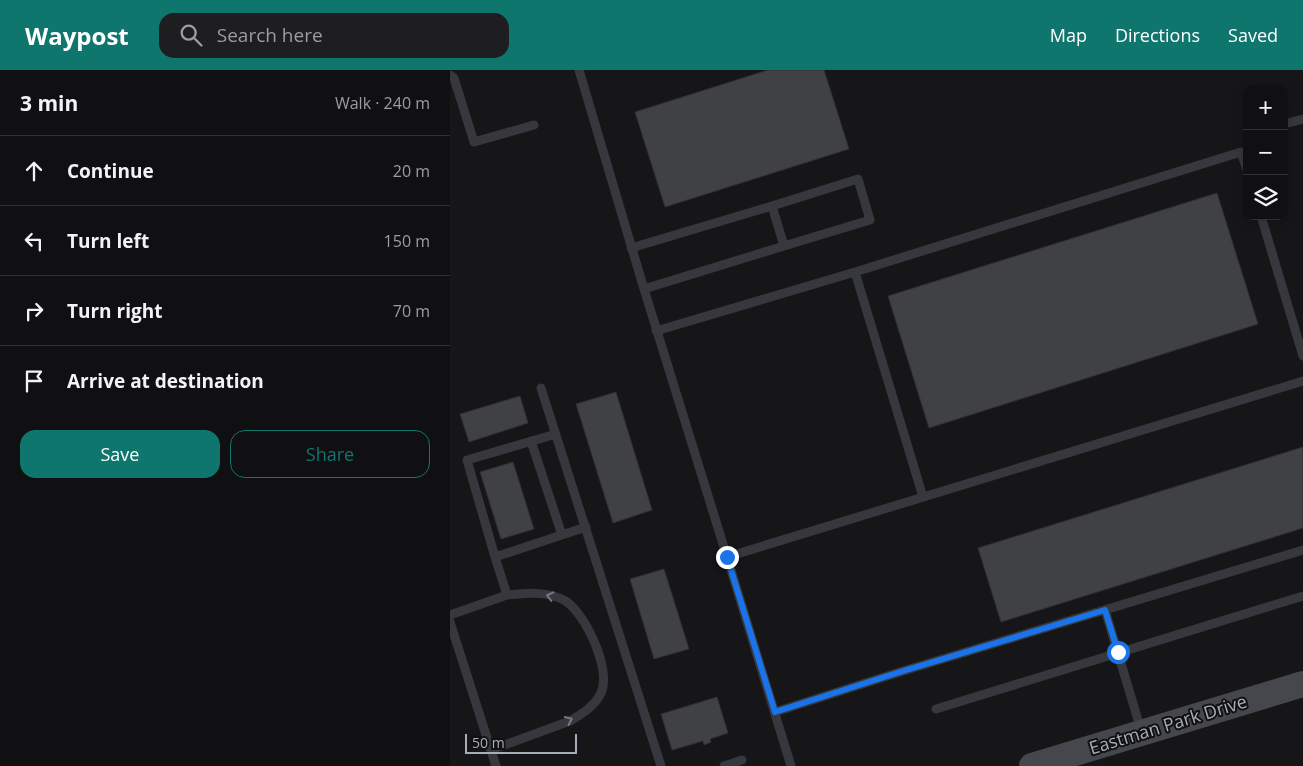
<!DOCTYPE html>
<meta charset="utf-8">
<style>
:root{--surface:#101012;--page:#1e1e20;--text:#f1f3f6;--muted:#9c9d9f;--line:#303032;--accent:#0f766e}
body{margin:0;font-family:"Open Sans",sans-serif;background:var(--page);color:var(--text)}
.controls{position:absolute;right:15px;top:15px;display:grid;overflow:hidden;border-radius:10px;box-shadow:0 2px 12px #0003}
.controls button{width:45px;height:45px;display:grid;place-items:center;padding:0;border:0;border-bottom:1px solid var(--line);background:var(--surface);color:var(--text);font:25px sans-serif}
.scale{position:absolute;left:15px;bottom:12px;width:112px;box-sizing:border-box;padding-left:5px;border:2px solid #a8adb8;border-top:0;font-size:14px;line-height:18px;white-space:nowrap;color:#a8adb8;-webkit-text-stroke:4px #111113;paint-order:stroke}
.stop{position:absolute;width:15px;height:15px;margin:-11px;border:4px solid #1a73e8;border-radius:50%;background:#fff}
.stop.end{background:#1a73e8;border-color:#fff;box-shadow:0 1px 5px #0008}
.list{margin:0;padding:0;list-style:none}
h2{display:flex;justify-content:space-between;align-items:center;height:65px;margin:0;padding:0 20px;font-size:21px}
h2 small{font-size:16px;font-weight:400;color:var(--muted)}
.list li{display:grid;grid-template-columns:32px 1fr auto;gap:15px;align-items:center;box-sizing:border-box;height:70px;padding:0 20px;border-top:1px solid var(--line)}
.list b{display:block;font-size:19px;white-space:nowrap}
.list em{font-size:16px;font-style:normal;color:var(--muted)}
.actions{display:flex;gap:10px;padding:15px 20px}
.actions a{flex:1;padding:11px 0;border:1px solid var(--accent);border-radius:15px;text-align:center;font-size:18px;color:var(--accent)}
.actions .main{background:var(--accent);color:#fff}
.icon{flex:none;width:28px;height:28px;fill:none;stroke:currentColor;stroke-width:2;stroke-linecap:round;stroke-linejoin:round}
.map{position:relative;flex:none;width:853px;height:696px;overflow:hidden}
header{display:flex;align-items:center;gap:30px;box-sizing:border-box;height:70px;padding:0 25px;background:var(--accent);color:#fff}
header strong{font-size:24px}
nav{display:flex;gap:28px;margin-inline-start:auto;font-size:18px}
.search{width:350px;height:45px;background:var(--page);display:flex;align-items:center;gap:12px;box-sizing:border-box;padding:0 18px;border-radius:15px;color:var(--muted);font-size:19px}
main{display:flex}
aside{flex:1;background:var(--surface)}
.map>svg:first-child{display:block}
.building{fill:#404145;stroke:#303034}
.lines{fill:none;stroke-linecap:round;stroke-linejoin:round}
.lane{stroke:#37383d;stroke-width:9}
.secondary{stroke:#45474d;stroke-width:26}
.oneway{stroke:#757881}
.route{stroke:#1a73e8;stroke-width:6}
.labels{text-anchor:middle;stroke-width:4;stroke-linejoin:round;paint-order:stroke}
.street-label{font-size:18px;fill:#a8adb8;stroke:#111113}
</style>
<header>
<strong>Waypost</strong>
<div class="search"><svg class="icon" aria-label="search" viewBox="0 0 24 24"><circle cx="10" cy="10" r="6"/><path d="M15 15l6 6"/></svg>Search here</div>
<nav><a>Map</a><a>Directions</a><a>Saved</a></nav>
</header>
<main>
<aside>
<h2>3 min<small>Walk · 240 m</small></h2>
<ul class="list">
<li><svg class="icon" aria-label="ahead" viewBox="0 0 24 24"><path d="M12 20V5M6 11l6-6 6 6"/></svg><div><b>Continue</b></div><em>20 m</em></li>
<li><svg class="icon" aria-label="left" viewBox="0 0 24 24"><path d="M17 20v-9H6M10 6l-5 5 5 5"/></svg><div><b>Turn left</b></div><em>150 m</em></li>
<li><svg class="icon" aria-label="right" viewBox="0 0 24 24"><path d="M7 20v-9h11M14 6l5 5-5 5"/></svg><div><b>Turn right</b></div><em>70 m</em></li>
<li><svg class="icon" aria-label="arrive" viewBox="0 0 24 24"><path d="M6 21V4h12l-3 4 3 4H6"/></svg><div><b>Arrive at destination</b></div></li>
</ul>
<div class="actions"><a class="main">Save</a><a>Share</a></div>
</aside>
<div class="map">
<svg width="853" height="696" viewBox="0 0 853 696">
<rect width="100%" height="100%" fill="#161618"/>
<!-- building -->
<path class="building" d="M318 0H374L399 79 215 137 185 42Z
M767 123 808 254 479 358 438 226Z
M166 322 202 440 163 453 126 334Z
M70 326 78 353 19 372 10 344Z
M853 377V458L551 552 528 478Z
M63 392 84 459 51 469 30 402Z
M214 499 239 579 204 589 180 509Z
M267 627 278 663 260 669 261 672 254 675 253 671 222 680 211 644Z"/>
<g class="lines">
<!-- lane -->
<path class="lane" d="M129 0 194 219 334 176 322 136 181 178
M0 5 4 8 24 72 84 55
M834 54 853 49
M322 136 408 109 420 150 334 176
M811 146 853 286
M405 202 473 427
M194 219 277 487
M206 261 405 202 791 82 797 100
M91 318 211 696
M81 371 112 465
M45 487 17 390 106 364
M655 540 691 660
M0 545 57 525 45 487 136 457
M0 552 46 696
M486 639 853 526
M325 642 453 601 853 480
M41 680 120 651C132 644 145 636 151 623 162 600 135 542 114 530 96 521 76 523 57 525
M274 696 292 690
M341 696 277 487 853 311"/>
<!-- secondary -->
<path class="secondary" d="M582 696 853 614"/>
</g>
<!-- one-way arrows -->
<defs><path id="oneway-chevron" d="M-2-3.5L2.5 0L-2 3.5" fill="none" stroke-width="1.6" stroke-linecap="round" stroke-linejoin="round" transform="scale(1.25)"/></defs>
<g class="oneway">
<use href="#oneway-chevron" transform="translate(100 526) rotate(-166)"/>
<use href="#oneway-chevron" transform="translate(119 650) rotate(-24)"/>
</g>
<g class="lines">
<!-- route -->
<path class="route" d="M277 487 325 642 453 601 655 540 668 582"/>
</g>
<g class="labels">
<!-- street labels -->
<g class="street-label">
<text transform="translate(718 655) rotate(-17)" y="6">Eastman Park Drive</text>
</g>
</g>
</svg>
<div class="controls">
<button>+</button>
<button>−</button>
<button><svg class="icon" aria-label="layers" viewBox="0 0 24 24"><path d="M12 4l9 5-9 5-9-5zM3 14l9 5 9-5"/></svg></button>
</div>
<div class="scale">50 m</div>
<div class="stop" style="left:668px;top:582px"></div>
<div class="stop end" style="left:277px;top:487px"></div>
</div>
</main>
